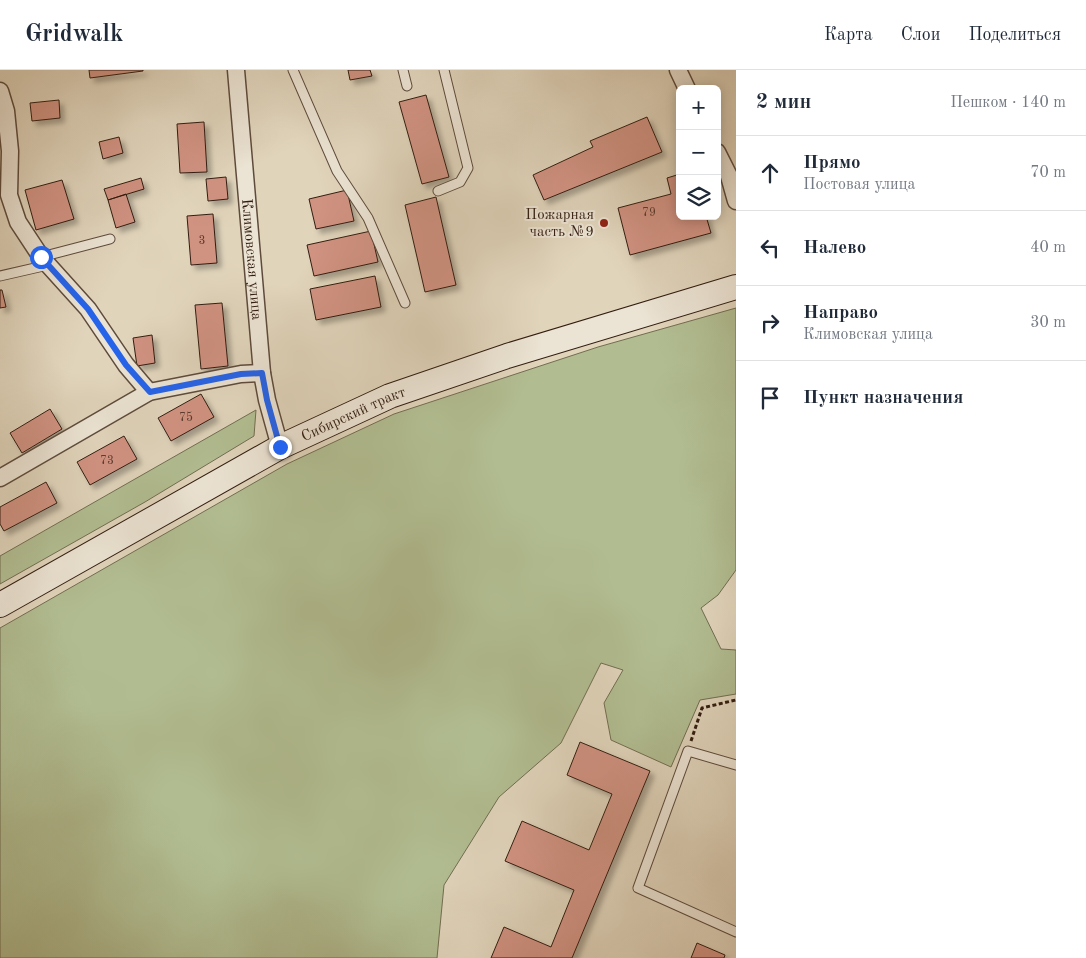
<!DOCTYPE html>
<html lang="ru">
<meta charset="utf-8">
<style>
:root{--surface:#fff;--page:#f2f2f3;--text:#1f2937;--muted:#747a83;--line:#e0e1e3}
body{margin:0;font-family:"Old Standard TT",serif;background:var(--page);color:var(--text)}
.controls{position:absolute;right:15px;top:15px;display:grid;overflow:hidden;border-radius:8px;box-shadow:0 2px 12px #0003}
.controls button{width:45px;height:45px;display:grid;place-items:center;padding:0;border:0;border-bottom:1px solid var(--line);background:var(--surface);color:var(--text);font:25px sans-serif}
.stop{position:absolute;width:15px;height:15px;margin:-11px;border:4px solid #2563eb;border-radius:50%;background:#fff}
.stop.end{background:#2563eb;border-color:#fff;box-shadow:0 1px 5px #0008}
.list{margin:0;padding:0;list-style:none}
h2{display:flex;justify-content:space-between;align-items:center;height:65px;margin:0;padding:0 20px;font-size:21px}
h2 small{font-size:16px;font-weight:400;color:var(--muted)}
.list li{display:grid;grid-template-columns:32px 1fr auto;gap:15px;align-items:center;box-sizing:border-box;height:75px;padding:0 20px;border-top:1px solid var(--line)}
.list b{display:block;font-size:19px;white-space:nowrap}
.list p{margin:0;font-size:16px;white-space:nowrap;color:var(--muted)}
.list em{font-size:16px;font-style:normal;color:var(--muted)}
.icon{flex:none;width:28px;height:28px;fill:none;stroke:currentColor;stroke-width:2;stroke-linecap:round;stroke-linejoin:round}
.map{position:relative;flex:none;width:736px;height:888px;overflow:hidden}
header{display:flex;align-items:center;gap:30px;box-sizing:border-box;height:70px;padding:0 25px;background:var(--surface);border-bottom:1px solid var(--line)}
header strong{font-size:24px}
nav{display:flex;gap:28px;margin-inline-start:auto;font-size:18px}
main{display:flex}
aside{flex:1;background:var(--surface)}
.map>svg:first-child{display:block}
.green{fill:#b1bd91;stroke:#726d51}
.building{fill:#d09281;stroke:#321d11;filter:url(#shadow)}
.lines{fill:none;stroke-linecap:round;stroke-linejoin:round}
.service-casing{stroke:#5e4b3c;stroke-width:11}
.minor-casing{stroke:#5e4b3c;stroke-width:19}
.secondary-casing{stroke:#321d11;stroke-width:26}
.path{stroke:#321d11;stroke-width:3;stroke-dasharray:4 2.5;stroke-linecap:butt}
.service{stroke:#ebe3d3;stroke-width:9}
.minor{stroke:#ebe3d3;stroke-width:16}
.secondary{stroke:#ebe3d3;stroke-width:24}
.route{stroke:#2563eb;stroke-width:6}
.poi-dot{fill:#8f2418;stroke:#ebe3d3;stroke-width:2}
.labels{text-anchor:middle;stroke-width:4;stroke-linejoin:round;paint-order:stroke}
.number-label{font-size:12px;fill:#5a3a2d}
.poi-label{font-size:15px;fill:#321d11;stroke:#ebe3d3;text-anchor:end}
.street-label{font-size:15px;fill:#321d11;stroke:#ebe3d3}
</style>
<header>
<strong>Gridwalk</strong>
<nav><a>Карта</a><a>Слои</a><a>Поделиться</a></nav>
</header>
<main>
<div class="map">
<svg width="736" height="888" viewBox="0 0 736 888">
<defs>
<filter id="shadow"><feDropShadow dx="4.5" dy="4.5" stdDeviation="2.5" flood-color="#0004"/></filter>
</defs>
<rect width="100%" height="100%" fill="#e0d4bb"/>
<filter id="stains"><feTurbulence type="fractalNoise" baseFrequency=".004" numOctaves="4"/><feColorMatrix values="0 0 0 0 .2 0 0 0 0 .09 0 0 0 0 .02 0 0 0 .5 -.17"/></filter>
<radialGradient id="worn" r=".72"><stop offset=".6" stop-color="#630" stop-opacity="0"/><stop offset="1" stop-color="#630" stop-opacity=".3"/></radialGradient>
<!-- green -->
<path class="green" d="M736 238V500L718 525 701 538 721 579 736 580V624L700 630 671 697 611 670 604 633 623 600 601 593 561 673 499 727 444 815 437 888H0V558L287 394 394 344 598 277Z
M256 340 254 366 145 432 0 514V486Z"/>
<!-- building -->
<path class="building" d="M89 0H143V1L90 8Z
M348 0H370L372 6 350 10Z
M426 25 449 107 422 114 399 32Z
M59 30 60 48 32 51 30 33Z
M647 47 662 82 544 130 533 105 593 77 590 71Z
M204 52 207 102 180 103 177 54Z
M119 67 123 83 103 89 99 72Z
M680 104V146H706L711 163 630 185 618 138 671 124 667 108Z
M226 107 228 129 208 131 206 109Z
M141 108 144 119 108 130 104 119Z
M62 110 74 149 36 160 25 120Z
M347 120 354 151 316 159 309 129Z
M126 124 135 152 116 158 108 130Z
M436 127 456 215 425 222 405 135Z
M213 144 217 193 191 195 187 146Z
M371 161 378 192 314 206 307 175Z
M375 206 381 237 316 250 310 219Z
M0 220H2L6 237 0 238Z
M222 233 228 296 201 299 195 235Z
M152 265 155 293 137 296 133 268Z
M201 324 214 347 171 371 158 348Z
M50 339 62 359 22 383 10 363Z
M124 366 137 389 90 415 77 392Z
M46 412 57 433 4 461 0 454V437Z
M580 672 650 701 572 888H491L504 857 551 877 574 820 505 791 522 751 589 780 612 724 567 705Z
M697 873 725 885 724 888H691Z"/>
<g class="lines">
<!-- service casing -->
<g class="service-casing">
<path id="service" d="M293 0 337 101 368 148 405 233
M403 0 407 16
M438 121 460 112 468 98 444 0
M41 187 110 169
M0 206 48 195
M736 695 688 681 638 818 736 862"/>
</g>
<!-- minor casing -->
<g class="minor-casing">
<g id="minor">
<path id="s1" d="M236 0 262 303 267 330 280 377"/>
<path d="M678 0 687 19"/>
<path d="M0 21 6 41 10 81 9 125 18 152 41 187 88 239 126 295 149 322"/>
<path d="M717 82 729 106 736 131"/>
<path d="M0 408 149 322 241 304 262 303"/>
</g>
</g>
<!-- secondary casing -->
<g class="secondary-casing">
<g id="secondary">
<path id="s2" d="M0 535 280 377 390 326 507 286 736 217"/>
</g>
</g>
<!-- path -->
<path class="path" d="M691 671 702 638 736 630"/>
<!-- service -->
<use href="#service" class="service"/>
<!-- minor -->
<use href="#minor" class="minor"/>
<!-- secondary -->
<use href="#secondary" class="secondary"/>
</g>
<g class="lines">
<!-- route -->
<path class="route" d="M41 187 88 239 126 295 150 322 241 304 262 303 267 330 280 377"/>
</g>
<!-- markers -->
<circle class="poi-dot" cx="604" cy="153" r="5"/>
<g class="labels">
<!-- number labels -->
<g class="number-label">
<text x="649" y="146">79</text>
<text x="202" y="174">3</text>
<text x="186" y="351">75</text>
<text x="107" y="394">73</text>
</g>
<!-- poi labels -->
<g class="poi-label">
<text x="594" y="149">Пожарная<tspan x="594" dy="17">часть №9</tspan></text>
</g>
<!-- street labels -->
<g class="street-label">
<text dy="5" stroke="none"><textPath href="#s1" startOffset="190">Климовская улица</textPath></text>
<text dy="5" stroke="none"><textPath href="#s2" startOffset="402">Сибирский тракт</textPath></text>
</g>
</g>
<rect width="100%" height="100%" filter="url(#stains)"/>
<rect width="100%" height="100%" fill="url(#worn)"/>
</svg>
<div class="controls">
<button>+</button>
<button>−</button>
<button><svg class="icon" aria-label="layers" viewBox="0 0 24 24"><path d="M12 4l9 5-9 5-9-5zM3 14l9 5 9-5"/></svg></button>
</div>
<div class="stop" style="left:41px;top:187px"></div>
<div class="stop end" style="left:280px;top:377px"></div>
</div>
<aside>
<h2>2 мин<small>Пешком · 140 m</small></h2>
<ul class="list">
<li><svg class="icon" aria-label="ahead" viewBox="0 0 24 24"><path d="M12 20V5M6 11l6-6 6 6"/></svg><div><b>Прямо</b><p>Постовая улица</p></div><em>70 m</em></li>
<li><svg class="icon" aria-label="left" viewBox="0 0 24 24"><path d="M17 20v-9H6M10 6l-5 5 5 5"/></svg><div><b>Налево</b></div><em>40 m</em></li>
<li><svg class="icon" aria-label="right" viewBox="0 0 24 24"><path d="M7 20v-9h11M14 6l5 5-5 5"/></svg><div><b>Направо</b><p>Климовская улица</p></div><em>30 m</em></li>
<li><svg class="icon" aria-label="arrive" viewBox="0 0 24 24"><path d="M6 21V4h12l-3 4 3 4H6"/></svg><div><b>Пункт назначения</b></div></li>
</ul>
</aside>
</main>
